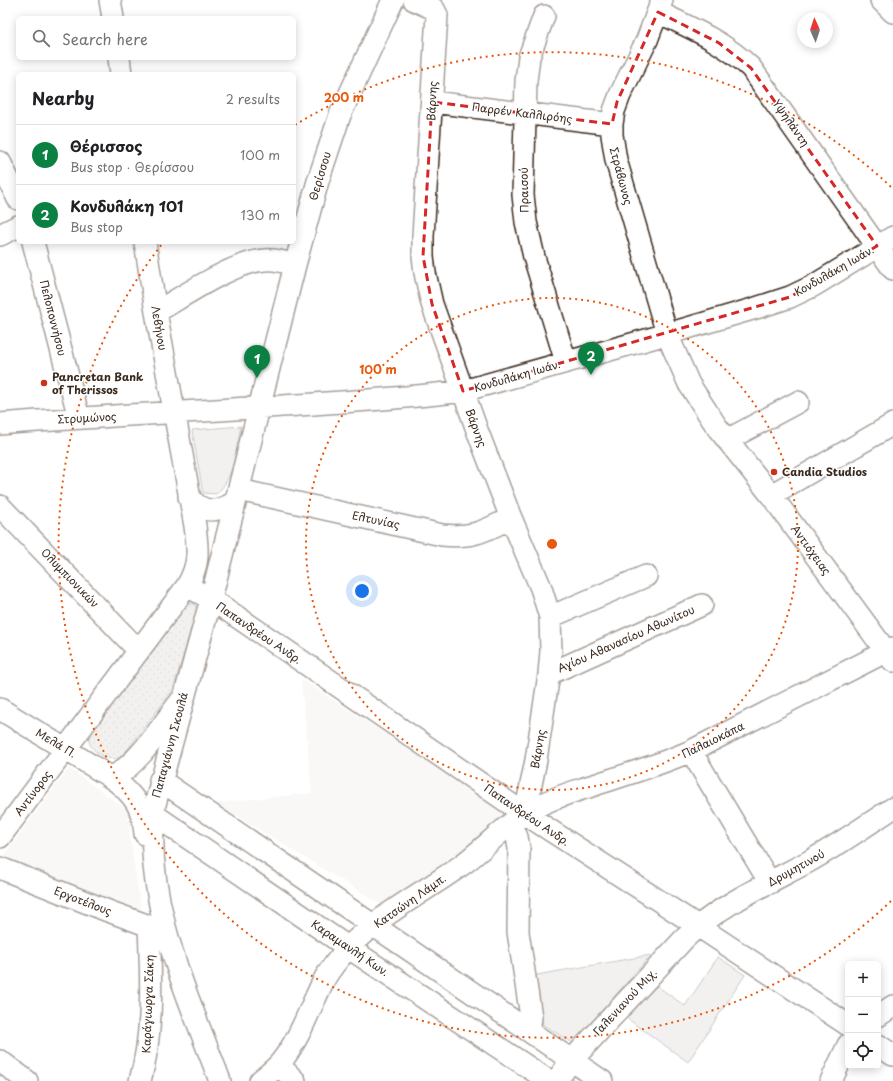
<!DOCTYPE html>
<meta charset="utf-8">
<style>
:root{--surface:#fff;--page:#f2f2f2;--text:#202124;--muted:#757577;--line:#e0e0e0;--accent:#0b8043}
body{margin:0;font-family:"Playpen Sans",sans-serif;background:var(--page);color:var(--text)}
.controls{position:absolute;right:12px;bottom:12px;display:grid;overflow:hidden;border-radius:6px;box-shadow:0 2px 10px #0003}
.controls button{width:36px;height:36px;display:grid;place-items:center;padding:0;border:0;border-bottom:1px solid var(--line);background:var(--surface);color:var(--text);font:20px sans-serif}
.compass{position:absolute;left:797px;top:12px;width:36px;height:36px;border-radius:50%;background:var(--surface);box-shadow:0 2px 10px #0003;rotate:357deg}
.you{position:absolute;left:362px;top:591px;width:14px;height:14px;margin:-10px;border:3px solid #fff;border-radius:50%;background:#1a73e8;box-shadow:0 0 0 6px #1a73e833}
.badge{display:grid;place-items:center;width:26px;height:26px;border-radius:50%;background:var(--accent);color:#fff;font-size:13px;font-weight:700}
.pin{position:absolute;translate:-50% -33px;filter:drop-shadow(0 1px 2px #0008)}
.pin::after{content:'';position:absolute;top:21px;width:14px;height:12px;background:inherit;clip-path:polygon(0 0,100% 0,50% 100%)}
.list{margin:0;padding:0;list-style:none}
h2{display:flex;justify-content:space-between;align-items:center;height:52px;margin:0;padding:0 16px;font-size:17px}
h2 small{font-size:13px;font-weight:400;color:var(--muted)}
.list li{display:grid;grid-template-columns:26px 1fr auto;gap:12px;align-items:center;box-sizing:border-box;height:60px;padding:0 16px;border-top:1px solid var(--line)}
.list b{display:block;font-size:15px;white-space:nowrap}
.list p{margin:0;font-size:13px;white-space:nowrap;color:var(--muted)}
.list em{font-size:13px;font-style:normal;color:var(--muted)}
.icon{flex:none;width:22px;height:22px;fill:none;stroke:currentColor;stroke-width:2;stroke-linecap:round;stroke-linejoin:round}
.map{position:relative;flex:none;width:893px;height:1081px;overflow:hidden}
.search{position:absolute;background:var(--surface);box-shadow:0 2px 10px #0003;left:16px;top:16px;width:280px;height:44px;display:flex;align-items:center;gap:10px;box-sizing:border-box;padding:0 14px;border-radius:6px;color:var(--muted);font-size:15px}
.panel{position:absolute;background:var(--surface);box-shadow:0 2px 10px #0003;left:16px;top:72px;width:280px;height:172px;border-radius:6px}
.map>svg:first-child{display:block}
.built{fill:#f1efee}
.grass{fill:#e2e0de;stroke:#8e857e}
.park{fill:url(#park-dots);stroke:#8e857e}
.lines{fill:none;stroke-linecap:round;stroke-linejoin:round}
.minor-casing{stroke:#3b2a1e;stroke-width:24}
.major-casing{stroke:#3b2a1e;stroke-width:25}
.minor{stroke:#fff;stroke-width:21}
.major{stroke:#fff;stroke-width:22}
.marked{fill:none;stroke:#d62828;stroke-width:3;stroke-dasharray:8 5;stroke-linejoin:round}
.ring{fill:none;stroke:#e8590c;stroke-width:2;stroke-dasharray:2 4}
.poi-dot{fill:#c8321e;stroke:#fff;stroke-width:1.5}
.labels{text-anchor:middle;stroke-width:3;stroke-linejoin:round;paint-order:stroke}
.street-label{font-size:11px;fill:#3b2a1e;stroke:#fff}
.poi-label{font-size:11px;font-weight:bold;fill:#3b2a1e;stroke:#fff;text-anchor:start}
.centre{fill:#e8590c;stroke:#fff;stroke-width:2}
.ring-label{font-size:12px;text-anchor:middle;font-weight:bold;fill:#e8590c;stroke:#fff;stroke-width:3;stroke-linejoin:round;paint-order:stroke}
</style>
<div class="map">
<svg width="893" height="1081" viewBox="0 0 893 1081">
<defs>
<pattern id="park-dots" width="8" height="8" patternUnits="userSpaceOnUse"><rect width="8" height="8" fill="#e2e0de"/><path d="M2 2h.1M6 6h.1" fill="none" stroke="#c3c0be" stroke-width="1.8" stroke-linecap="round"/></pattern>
</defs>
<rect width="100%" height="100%" fill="#fff"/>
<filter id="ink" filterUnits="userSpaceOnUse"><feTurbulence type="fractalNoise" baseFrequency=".025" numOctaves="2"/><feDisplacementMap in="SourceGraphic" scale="8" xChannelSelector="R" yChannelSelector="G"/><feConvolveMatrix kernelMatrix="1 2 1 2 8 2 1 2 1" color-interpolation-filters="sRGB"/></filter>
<g filter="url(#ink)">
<!-- built -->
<path class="built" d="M301 679 505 812V819L382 905 216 803 312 793Z
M69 768 131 813 127 819 134 824 129 831 141 909 137 911 3 857Z"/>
<!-- grass -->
<path class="grass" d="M241 426C236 449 234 479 216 494L203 493 192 430Z
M651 955 573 1043 543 1025 531 976Z
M718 957 745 975 688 1062 625 1017 657 986 685 1006Z"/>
<!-- park -->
<path class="park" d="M184 603H190L194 604 197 609 173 690 127 750C125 752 123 755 120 757 111 763 94 753 90 744 88 740 89 736 89 731Z"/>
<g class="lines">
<!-- minor casing -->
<g class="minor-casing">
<path id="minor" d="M110 0 113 18
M414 0 434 9 437 15 423 236V256L425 273 432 304 477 430 511 518 541 588 550 617 551 651 549 674 536 760 525 814
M662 0 647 40 620 95 614 111 612 124V135L616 160 667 334 689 384 717 427 771 495 893 661
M881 0 893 12
M658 12C691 28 724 42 751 68L893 269
M544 16 529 57 526 81 523 195 526 222 534 257 566 362
M119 58 121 74
M432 102 612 124
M0 162 18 199
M0 235 18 226
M33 242 79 418
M156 312C184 296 233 262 265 260 275 259 285 262 295 265
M0 424C109 415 218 411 327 403 373 400 418 397 463 391L667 334 756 308 790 297 813 286 893 237
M727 440 798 402
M239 490 442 535C474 538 484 531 511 518
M771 495 893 424
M189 497C203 515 218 512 235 502
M0 506 139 651
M187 586 211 599 525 814 698 926 848 1025
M550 617 646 576
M549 674 702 605
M0 709 112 778C133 794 143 806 145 834
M691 751 770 883
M160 780 602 1081
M153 814 349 948 549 1081
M509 826 517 837 519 848 518 932 531 1017 530 1025 526 1029
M0 837 187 586C200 563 198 551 195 526L156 312 145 242
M0 868 108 911 166 932
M878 1016 893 1006
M878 1045 893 1055
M0 1061 27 1081
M279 1065 295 1081
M140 1081C154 1031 151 977 149 926
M220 1081C187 993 144 904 154 808L211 599 295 265 318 181 340 115 393 0
M260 1081C267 1075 274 1070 280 1063 301 1038 310 1006 325 978 331 968 339 958 347 949 379 915 421 894 459 867 486 848 508 821 538 806 555 797 573 792 591 786 625 775 659 765 691 751L893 648
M556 1081 572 1060 684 939C719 905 765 885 808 862 837 846 865 826 893 808
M831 1081 848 1045"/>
</g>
<!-- major casing -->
<g class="major-casing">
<path id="major" d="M112 778C141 762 162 725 183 699"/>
</g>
<!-- minor -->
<use href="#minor" class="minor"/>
<!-- major -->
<use href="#major" class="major"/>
</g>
</g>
<!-- marked area -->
<path d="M0 0H893V1081H0ZM658 12 719 43 751 68 877 246 790 297 463 391 432 304 423 256 432 102 612 124 617 102Z" fill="#fff" fill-opacity=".55" fill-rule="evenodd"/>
<path class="marked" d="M658 12 719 43 751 68 877 246 790 297 463 391 432 304 423 256 432 102 612 124 617 102Z"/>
<!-- distance rings -->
<g class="ring">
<circle cx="552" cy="544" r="246"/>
<path d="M891 901A492 492 0 0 1 162 244M295 125A492 492 0 0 1 891 187"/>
</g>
<!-- markers -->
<g class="poi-dot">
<circle cx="44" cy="383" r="4"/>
<circle cx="774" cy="472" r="4"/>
</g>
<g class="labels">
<!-- street labels -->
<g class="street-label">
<text transform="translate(432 101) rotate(-87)" y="4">Βάρνης</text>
<text transform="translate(522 113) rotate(7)" y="4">Παρρέν Καλλιρόης</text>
<text transform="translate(791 123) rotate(55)" y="4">Υψηλάντη</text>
<text transform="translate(320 176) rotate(-73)" y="4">Θερίσσου</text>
<text transform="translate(621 176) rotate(75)" y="4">Στράβωνος</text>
<text transform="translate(524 190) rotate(-91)" y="4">Πραισού</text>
<text transform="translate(834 271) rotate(-30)" y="4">Κονδυλάκη Ιωάν.</text>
<text transform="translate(53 318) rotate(76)" y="4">Πελοποννήσου</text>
<text transform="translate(159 328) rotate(80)" y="4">Λεβήνου</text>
<text transform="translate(517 376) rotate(-16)" y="4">Κονδυλάκη Ιωάν.</text>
<text transform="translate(87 418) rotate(-3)" y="4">Στρυμώνος</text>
<text transform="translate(476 428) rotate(70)" y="4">Βάρνης</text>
<text transform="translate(376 520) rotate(12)" y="4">Ελτυνίας</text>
<text transform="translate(811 550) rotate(54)" y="4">Αντιόχειας</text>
<text transform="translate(70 578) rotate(46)" y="4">Ολυμπιονικών</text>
<text transform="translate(259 633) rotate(34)" y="4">Παπανδρέου Ανδρ.</text>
<text transform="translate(626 639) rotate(-24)" y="4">Αγίου Αθανασίου Αθωνίτου</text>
<text transform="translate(713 740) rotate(-26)" y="4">Παλαιοκάπα</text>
<text transform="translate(56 743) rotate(31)" y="4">Μελά Π.</text>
<text transform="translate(170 745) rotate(-75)" y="4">Παπαγιάννη Σκουλά</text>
<text transform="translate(538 749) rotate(-80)" y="4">Βάρνης</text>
<text transform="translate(33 793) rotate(-53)" y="4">Αντίνορος</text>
<text transform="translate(527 815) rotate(34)" y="4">Παπανδρέου Ανδρ.</text>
<text transform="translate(796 868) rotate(-29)" y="4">Δρυμητινού</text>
<text transform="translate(83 901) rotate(21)" y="4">Εργοτέλους</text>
<text transform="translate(410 901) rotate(-35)" y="4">Κατσώνη Λάμπ.</text>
<text transform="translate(350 948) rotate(34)" y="4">Καραμανλή Κων.</text>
<text transform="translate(625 1002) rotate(-47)" y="4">Γαλενιανού Μιχ.</text>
<text transform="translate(148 1004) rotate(-88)" y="4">Καράγιωργα Σάκη</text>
</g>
<!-- poi labels -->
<g class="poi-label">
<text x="52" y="381">Pancretan Bank<tspan x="52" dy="13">of Therissos</tspan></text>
<text x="782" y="476">Candia Studios</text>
</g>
</g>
<circle cx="552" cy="544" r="6" class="centre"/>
<g class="ring-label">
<text x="344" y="102">200 m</text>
<text x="378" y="374">100 m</text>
</g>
</svg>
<div class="controls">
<button>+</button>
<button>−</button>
<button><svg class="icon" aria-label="locate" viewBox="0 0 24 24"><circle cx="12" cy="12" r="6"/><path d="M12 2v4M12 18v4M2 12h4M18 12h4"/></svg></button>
</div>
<svg class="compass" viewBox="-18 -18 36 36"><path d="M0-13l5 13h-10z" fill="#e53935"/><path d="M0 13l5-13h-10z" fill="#757577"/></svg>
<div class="you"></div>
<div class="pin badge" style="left:257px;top:378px">1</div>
<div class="pin badge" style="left:591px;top:375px">2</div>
<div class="search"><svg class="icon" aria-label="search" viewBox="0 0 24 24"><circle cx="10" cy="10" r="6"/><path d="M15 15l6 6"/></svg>Search here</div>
<section class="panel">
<h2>Nearby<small>2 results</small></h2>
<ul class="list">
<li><span class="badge">1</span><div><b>Θέρισσος</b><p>Bus stop · Θερίσσου</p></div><em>100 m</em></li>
<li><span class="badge">2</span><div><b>Κονδυλάκη 101</b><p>Bus stop</p></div><em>130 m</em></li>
</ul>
</section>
</div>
